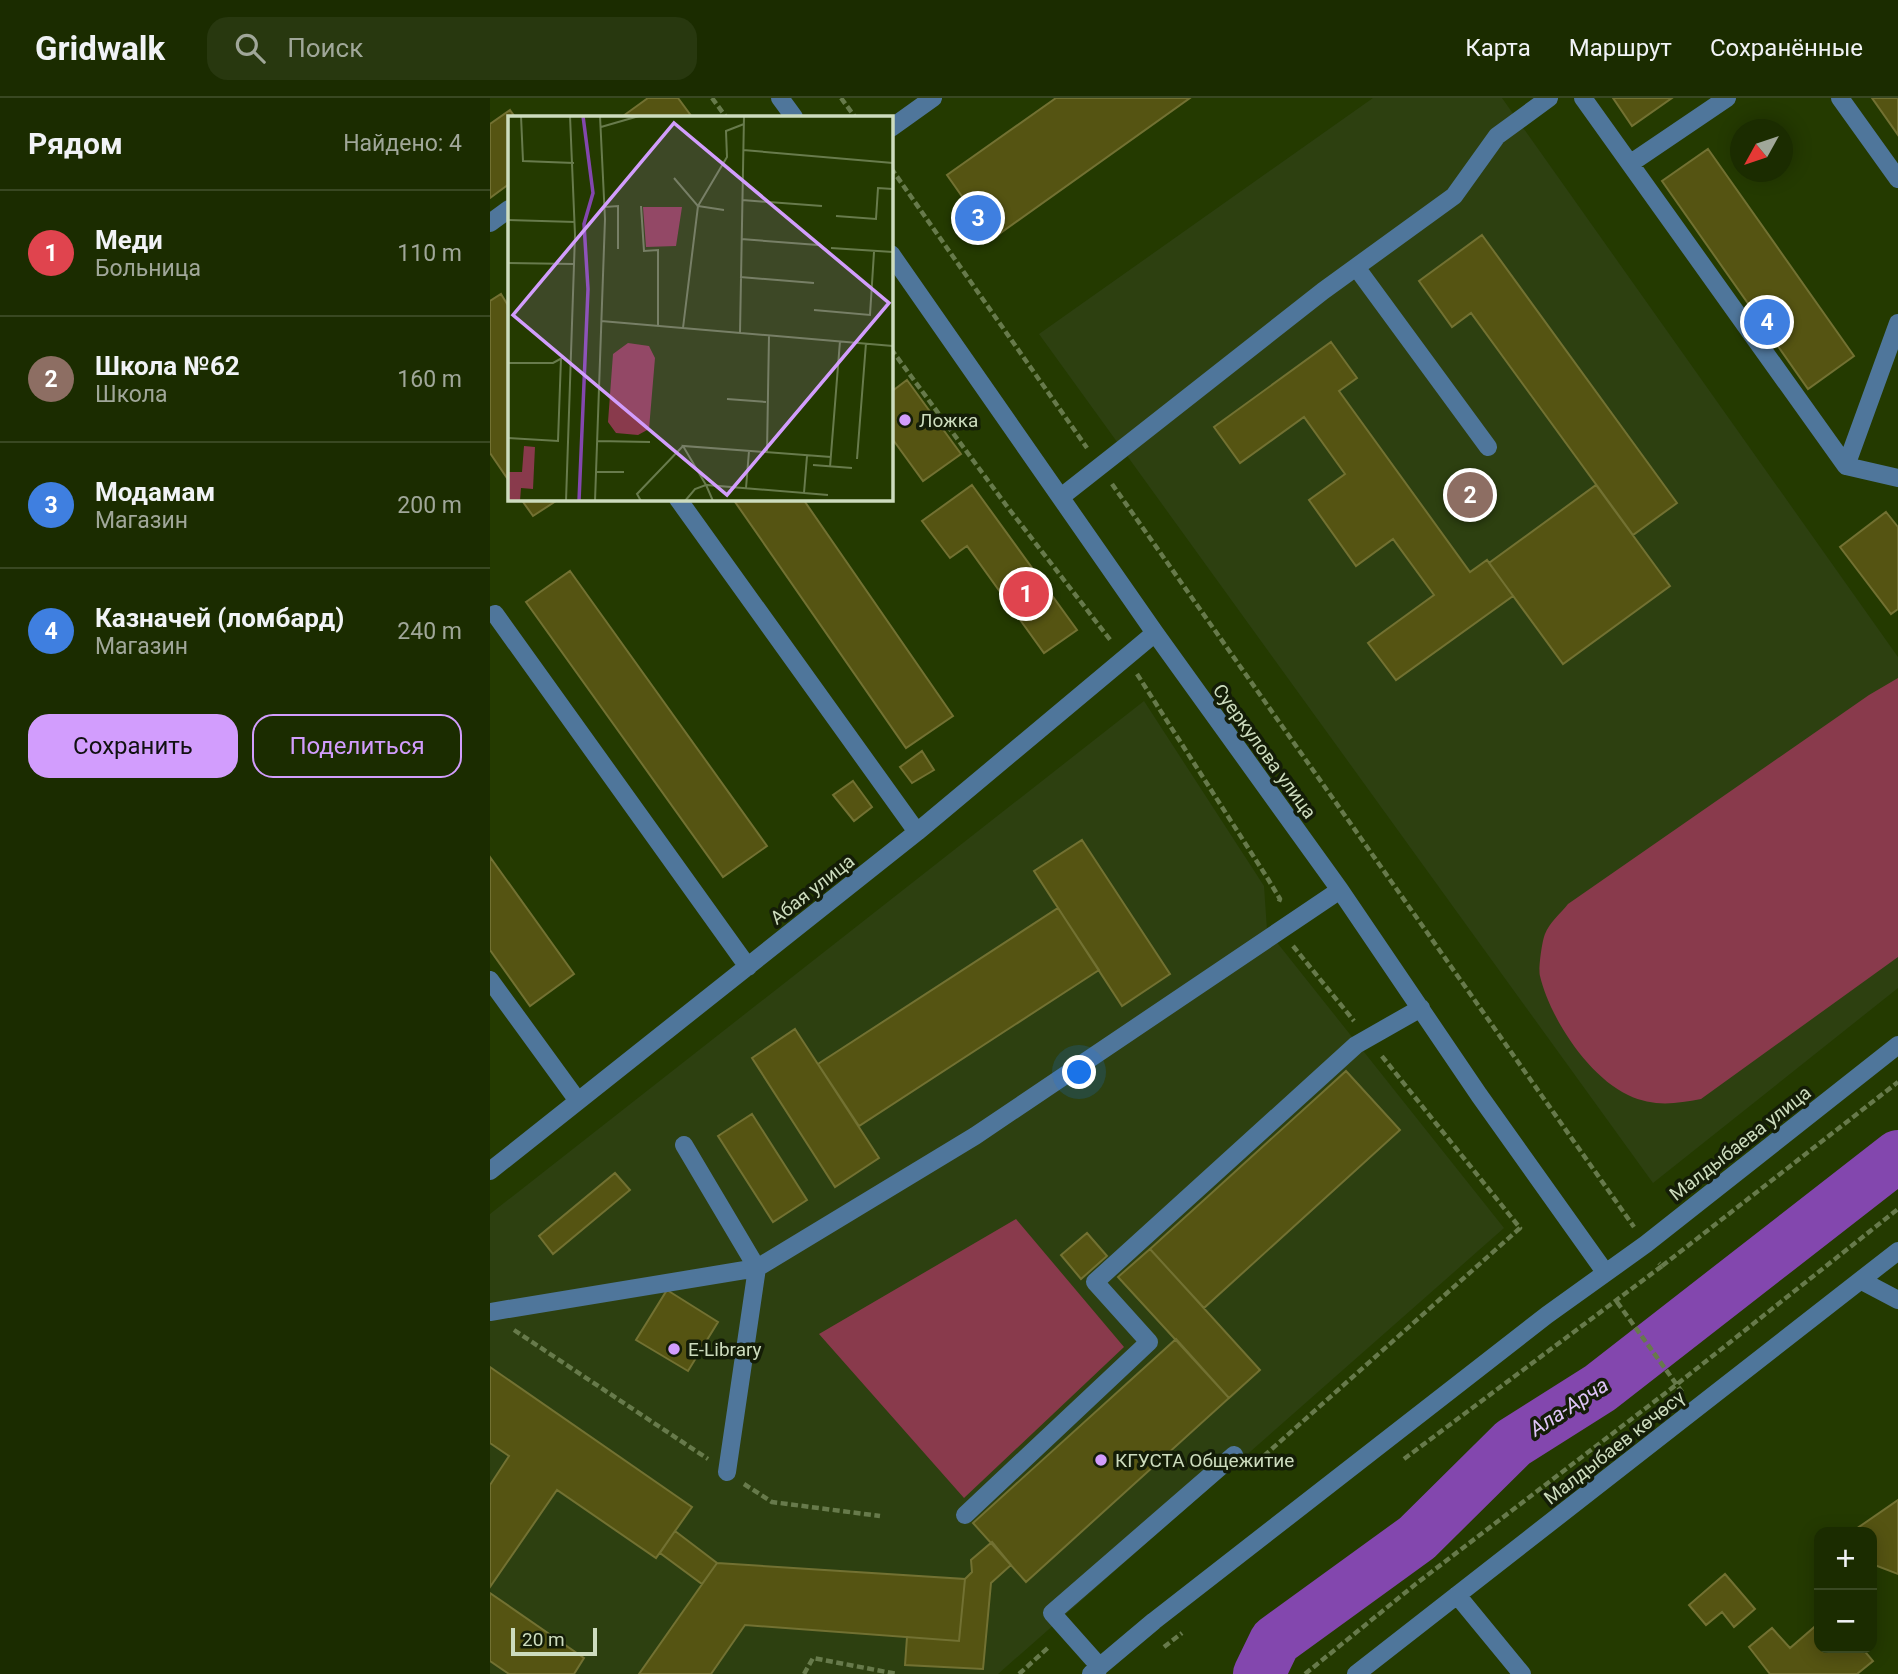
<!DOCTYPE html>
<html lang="ru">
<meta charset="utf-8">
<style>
:root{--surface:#1b2c00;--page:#28380f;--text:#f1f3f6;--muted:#a0a799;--line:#394822;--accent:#d29dfd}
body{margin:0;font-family:Roboto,sans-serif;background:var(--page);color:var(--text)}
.controls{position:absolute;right:21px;bottom:21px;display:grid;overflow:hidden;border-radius:14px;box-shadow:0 4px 18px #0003}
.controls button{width:63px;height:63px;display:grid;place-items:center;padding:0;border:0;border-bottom:2px solid var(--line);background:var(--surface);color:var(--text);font:35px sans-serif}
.compass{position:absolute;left:1240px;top:21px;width:63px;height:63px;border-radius:50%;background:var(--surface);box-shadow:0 4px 18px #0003;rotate:230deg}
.scale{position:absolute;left:21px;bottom:18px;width:86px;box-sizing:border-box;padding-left:7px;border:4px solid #cddcbe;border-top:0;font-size:19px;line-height:24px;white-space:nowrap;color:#cddcbe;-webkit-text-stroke:5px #141d07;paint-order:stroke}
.you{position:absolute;left:590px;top:975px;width:24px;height:24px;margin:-18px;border:5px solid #fff;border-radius:50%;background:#1a73e8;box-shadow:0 0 0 10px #1a73e833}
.badge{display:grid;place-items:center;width:46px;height:46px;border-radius:50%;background:var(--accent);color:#fff;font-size:23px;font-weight:700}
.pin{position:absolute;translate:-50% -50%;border:4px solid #fff;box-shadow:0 2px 7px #0006}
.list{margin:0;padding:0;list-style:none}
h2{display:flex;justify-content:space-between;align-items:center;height:91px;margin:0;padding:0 28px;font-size:30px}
h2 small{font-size:23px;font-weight:400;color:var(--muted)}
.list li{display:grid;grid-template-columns:46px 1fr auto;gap:21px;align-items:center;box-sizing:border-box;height:126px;padding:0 28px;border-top:2px solid var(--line)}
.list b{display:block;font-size:26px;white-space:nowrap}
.list p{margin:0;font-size:23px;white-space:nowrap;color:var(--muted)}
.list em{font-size:23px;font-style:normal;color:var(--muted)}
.actions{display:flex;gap:14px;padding:21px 28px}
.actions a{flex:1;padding:16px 0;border:2px solid var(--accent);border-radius:21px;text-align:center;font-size:24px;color:var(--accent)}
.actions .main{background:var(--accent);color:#111}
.icon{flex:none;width:38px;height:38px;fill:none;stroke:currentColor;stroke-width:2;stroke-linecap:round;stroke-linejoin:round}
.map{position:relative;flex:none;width:1408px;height:1576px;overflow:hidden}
header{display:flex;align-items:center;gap:42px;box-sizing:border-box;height:98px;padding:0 35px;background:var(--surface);border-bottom:2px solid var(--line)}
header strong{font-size:33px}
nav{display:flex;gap:38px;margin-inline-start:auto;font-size:24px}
.search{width:490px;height:63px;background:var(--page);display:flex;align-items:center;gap:18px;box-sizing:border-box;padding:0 24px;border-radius:21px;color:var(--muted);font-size:26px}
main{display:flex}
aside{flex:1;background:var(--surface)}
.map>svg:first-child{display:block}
.built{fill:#2d4010}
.green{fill:#893a4c}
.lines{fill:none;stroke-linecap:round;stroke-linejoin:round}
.river{stroke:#8347ae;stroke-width:52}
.building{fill:#555412;stroke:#727132;stroke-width:2}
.path{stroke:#677a4b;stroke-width:4.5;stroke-dasharray:7 3.5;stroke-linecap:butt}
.minor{stroke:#4f769b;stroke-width:18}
.poi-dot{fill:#d29dfd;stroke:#141d07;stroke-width:2.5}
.labels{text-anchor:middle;stroke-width:7;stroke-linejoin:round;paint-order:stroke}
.poi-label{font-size:19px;fill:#cddcbe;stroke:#141d07;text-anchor:start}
.street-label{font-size:19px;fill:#cddcbe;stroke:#141d07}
.water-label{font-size:21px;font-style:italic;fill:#dfc4f8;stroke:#141d07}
.inset-river{fill:none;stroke:#8347ae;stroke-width:3.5}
.inset-road{fill:none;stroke:#687b4c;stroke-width:2}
.view{fill:#d29dfd;fill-opacity:0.15;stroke:#d29dfd;stroke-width:3.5}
.inset-edge{fill:none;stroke:#cddcbe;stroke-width:3.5}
</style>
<header>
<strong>Gridwalk</strong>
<div class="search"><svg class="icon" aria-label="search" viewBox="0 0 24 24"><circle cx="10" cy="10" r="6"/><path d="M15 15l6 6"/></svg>Поиск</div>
<nav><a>Карта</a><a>Маршрут</a><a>Сохранённые</a></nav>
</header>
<main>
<aside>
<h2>Рядом<small>Найдено: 4</small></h2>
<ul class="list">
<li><span class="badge" style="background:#e0444e">1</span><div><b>Меди</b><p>Больница</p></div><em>110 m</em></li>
<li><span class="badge" style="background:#8d6e63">2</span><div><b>Школа №62</b><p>Школа</p></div><em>160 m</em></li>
<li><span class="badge" style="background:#3f7fe0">3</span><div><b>Модамам</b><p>Магазин</p></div><em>200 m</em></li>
<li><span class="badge" style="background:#3f7fe0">4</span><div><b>Казначей (ломбард)</b><p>Магазин</p></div><em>240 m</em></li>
</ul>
<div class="actions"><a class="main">Сохранить</a><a>Поделиться</a></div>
</aside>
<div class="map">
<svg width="1408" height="1576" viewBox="0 0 1408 1576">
<rect width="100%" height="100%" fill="#243a00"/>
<!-- built -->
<path class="built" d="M883 0H1012L1408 559V890L1163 1085 549 236Z
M654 603 774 788 777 832 1014 1130 508 1576H0V1116Z"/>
<!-- green -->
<path class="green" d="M1408 580V859L1211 1001C1185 1006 1163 1009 1138 997 1098 978 1060 920 1050 878 1048 872 1052 843 1055 836 1059 825 1071 815 1078 806L1379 597Z
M526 1121 634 1249 474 1400 329 1236Z"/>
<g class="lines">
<!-- river -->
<path class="river" d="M769 1576 785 1543 927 1440 1023 1345 1110 1290 1408 1058"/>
</g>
<!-- building -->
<path class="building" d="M158 0H188L202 19H134L133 18Z
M566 0H700L502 141 457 77Z
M1123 0H1182L1142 28Z
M1382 0H1408V37Z
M20 12 25 19H19V86L0 100V26Z
M1218 51 1364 258 1318 291 1172 83Z
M992 137 1187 405 1143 437 981 215 962 229 929 183Z
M11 196 19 209V383L0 355V203Z
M841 244 867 280 849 293 980 474 997 462 1023 498 906 582 878 545 944 497 903 441 866 468 819 402 855 376 814 319 750 365 724 329Z
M417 282 471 356 433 383 401 339V294Z
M482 387 587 532 554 555 477 448 460 460 432 423Z
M1106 387 1180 488 1073 566 999 465Z
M31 401H69L43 418Z
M243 401H313L463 618 416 650Z
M1396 414 1408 429V511L1401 516 1350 449Z
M80 473 277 748 233 779 36 504Z
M432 653 444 672 422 685 410 669Z
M363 683 382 709 364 723 343 697Z
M592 742 680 876 632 908 544 773Z
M0 759 84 876 40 908 0 852Z
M568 810 609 872 369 1028 328 966Z
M305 931 389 1060 345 1089 262 960Z
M856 973 910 1032 714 1210 660 1151Z
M262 1016 317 1102 283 1124 228 1038Z
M125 1075 140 1092 63 1156 49 1138Z
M597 1135 617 1158 591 1181 571 1157Z
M660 1151 770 1272 739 1300 628 1179Z
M177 1192 228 1224 198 1273 146 1242Z
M686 1241 739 1300 536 1484 483 1425Z
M0 1269 202 1409 166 1460 67 1392 0 1489V1387L19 1358 0 1345Z
M1408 1402V1476L1382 1466V1434H1367L1366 1431Z
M185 1433 227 1465 212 1486 170 1455Z
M502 1444 521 1467 501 1485 493 1571 415 1567 417 1539 469 1543 475 1481 482 1474 481 1462Z
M227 1465 475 1481 469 1543 255 1527 221 1576H149Z
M1235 1476 1265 1511 1244 1529 1232 1514 1216 1527 1199 1507Z
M0 1495 94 1560 84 1576H19L0 1563Z
M1329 1525V1550H1372L1383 1563 1367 1576H1280L1259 1549 1282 1530 1300 1550Z"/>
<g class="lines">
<!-- path -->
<path class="path" d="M222 0 236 19
M351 0 365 19
M401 70 597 350
M401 251 516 407 621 543
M622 386 1144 1129
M647 576 778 781 790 801 788 806
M803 848 864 923
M1172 1168 1408 984
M1127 1204 1192 1294
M24 1232 218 1361
M914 1361 1172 1168 1169 1165
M766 1365 1030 1130 891 957
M254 1386 282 1404 390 1418
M674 1549 692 1535
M314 1576 323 1560 407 1576
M529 1576 560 1548
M815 1576 927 1485 1186 1287 1408 1111"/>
<!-- minor -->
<path class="minor" d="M290 0 304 19
M1093 0 1356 368 1408 225
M1350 0 1408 81
M401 30 443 0
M1141 65 1237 0
M0 125 19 111
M401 156 665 535 850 792 989 997 1115 1174
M866 169 998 349
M1356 368 1408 380
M571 399 833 193 964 98 1007 38 1059 0
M188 401 427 734
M5 516 258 869
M0 882 88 1003
M0 1073 427 734 665 535
M1372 1183 1408 1202
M0 1214 267 1170 194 1047
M237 1374 267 1170 485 1038 850 792
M475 1417 659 1244 605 1184 866 947 931 910
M967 1497 1032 1576
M610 1569 562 1515 744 1357
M601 1576 664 1523 1057 1217 1156 1146 1408 947
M866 1576 1408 1153"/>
</g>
<!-- markers -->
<g class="poi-dot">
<circle cx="415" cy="322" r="7"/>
<circle cx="184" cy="1251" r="7"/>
<circle cx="611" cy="1362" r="7"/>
</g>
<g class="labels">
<!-- poi labels -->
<g class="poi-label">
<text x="429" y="329">Ложка</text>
<text x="198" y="1258">E-Library</text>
<text x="625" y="1369">КГУСТА Общежитие</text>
</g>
<!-- street labels -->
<g class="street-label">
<text transform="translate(775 653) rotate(54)" y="7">Суеркулова улица</text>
<text transform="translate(322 791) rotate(-38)" y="7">Абая улица</text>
<text transform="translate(1250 1045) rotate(-38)" y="7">Малдыбаева улица</text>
<text transform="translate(1124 1349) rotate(-38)" y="7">Малдыбаев көчөсү</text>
</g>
<!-- water labels -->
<g class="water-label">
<text transform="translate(1079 1309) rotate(-33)" y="7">Ала-Арча</text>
</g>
</g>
<!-- overview -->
<g transform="translate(18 18)">
<rect width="385" height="385" fill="#243a00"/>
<path d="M135 91H174L168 130 138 131ZM120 227 141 230 147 242 141 313 130 319 108 317 100 306 105 238ZM16 330 27 331 25 373 13 372 12 385H0V356H14Z" fill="#893a4c"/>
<path class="inset-river" d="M71 385 80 173 76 108 85 77 75 0"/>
<path class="inset-road" d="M13 0 15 45 66 47M93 11 131 0M235 34 385 47M166 62 190 90 175 212M234 84 314 90M133 90 136 135 150 134V210M97 91 110 90V133M216 94 190 90 219 41 218 15 236 8M328 100 368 103 370 72 385 73M0 104 67 106M233 123 310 129M323 132 385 136M0 147 66 148M232 161 306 167M306 194 362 199 366 136M93 205 385 230M232 217 236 0M0 247H45L56 241M219 283 258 286M0 322 50 325 53 242M89 325 142 326M259 336 261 219M349 343 358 227M305 349 344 352M322 351 332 225M88 356H116M238 372 241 335M296 377 320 379M58 385 67 119 62 0M87 385 97 103 92 0M133 385 129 378 175 330M177 385 187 373 198 369 175 330 323 341M205 385 198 369 296 377 299 340"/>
<path class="view" d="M166 7 381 187 219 379 5 199Z"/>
<rect width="385" height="385" class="inset-edge"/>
</g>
</svg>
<div class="controls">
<button>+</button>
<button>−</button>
</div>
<svg class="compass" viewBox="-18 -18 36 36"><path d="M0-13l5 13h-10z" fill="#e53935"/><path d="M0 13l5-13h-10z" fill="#a0a799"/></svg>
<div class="scale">20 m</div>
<div class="you"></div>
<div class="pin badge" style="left:536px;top:496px;background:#e0444e">1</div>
<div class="pin badge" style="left:980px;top:397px;background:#8d6e63">2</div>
<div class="pin badge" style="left:488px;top:120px;background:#3f7fe0">3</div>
<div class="pin badge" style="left:1277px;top:224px;background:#3f7fe0">4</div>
</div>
</main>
